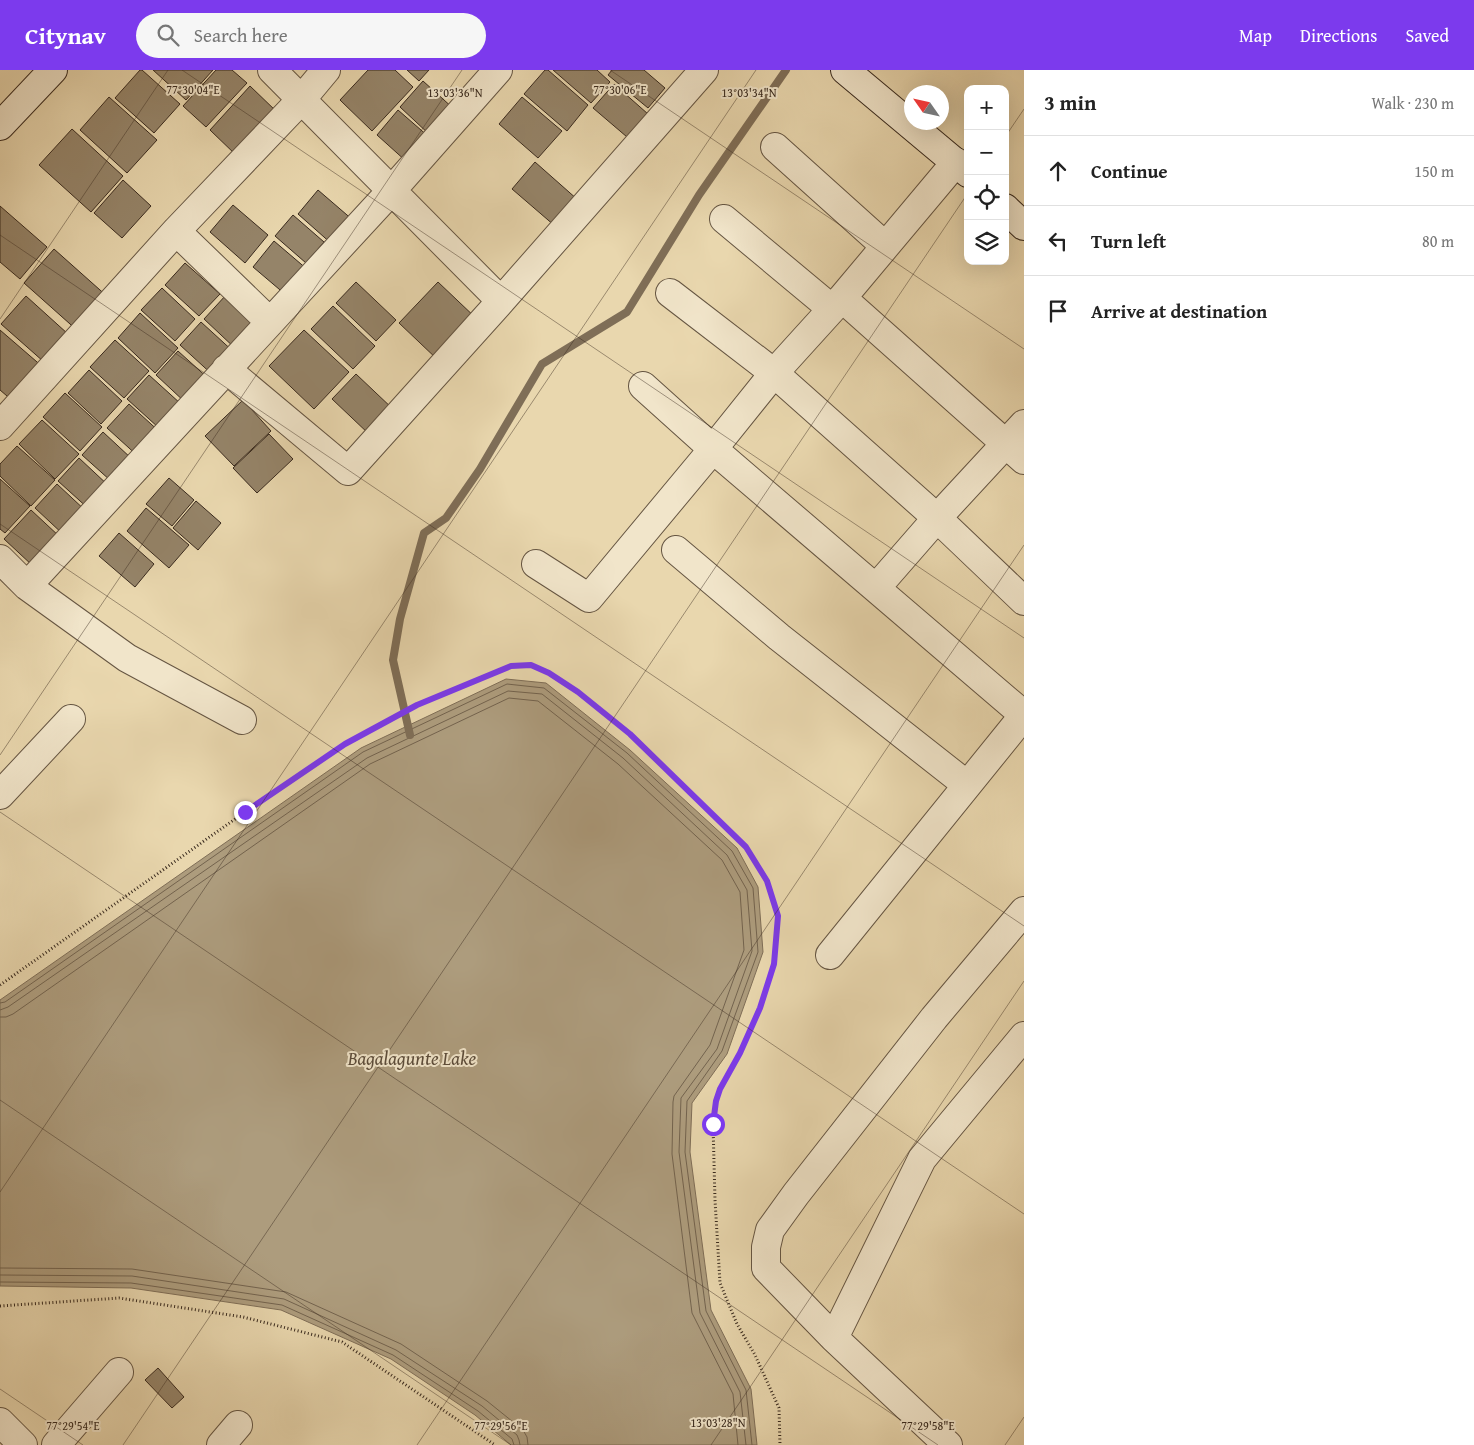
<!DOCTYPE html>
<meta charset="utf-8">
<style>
:root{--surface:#fff;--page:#f6f6f6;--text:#222;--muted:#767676;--line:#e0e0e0;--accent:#7c3aed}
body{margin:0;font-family:"Gentium Book Plus",serif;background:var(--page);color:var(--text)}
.controls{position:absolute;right:15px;top:15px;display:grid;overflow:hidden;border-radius:10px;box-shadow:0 5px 20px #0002}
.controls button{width:45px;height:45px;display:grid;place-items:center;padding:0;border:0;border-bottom:1px solid var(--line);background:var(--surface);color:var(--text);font:25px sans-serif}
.compass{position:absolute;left:904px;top:15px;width:45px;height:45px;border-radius:50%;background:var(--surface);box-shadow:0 5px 20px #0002;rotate:304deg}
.stop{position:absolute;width:15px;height:15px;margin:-11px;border:4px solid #7c3aed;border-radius:50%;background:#fff}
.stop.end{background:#7c3aed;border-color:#fff;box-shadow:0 1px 5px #0008}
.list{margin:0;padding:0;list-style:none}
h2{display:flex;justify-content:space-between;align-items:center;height:65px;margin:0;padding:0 20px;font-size:21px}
h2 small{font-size:16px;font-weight:400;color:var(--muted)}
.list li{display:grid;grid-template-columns:32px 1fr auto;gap:15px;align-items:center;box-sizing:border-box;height:70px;padding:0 20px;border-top:1px solid var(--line)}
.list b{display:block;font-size:19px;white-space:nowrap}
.list em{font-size:16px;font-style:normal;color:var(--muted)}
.icon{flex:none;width:28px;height:28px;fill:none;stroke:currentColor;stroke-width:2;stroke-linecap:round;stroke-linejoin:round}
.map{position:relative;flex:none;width:1024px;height:1375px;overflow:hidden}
header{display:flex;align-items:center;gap:30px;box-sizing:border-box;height:70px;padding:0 25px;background:var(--accent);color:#fff}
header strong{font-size:24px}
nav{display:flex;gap:28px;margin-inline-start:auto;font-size:18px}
.search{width:350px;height:45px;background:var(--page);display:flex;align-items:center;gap:12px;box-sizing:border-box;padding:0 18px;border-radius:28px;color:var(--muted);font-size:19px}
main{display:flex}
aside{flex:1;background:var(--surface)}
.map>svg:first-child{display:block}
.water{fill:#ad9c7d;stroke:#7f6e57}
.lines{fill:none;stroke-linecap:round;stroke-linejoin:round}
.shore{stroke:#73634e;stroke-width:1}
.stream{stroke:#7f6e57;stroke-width:8}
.building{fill:#958469;stroke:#392a1e}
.street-casing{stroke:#655542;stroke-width:30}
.secondary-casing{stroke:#392a1e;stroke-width:30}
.path{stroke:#392a1e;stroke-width:3;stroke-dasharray:1 2.5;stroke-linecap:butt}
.street{stroke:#f1e5ca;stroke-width:28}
.secondary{stroke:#f1e5ca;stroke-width:28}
.route{stroke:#7c3aed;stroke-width:6}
.ticks{fill:none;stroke:#392a1e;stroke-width:1;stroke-opacity:0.45}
.labels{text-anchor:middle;stroke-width:4;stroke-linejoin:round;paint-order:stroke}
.water-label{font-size:19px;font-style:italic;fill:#5c4c3a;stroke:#f1e5ca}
.ticks-label{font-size:12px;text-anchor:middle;fill:#392a1e;stroke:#f1e5ca;stroke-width:4;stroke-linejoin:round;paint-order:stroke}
</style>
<header>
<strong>Citynav</strong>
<div class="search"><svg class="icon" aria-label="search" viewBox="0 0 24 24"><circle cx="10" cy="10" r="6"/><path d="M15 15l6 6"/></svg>Search here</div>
<nav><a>Map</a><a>Directions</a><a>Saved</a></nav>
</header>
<main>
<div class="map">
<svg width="1024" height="1375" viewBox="0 0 1024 1375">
<rect width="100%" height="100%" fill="#e9d7ae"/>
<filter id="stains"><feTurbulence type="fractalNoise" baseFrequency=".004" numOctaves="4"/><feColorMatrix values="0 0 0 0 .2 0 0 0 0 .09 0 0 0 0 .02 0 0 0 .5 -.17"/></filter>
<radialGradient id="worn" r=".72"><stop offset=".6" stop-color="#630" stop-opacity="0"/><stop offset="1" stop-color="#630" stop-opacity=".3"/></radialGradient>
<!-- water -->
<path class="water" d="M506 609 546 613 630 680 737 778 758 817 763 882 727 984 692 1033 690 1082 711 1240 751 1319 757 1375H511L475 1345 391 1289 281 1240 131 1218 0 1216V930L361 678Z"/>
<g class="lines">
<!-- shore -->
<path class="shore" d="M0 933 5 932 363 682 507 614 544 618 627 683 732 781 753 818 758 882 722 981 687 1031 685 1082 706 1241 746 1320 752 1375
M0 940 8 937 367 688 508 621 542 624 623 688 727 785 747 820 752 881 717 979 681 1028 679 1082 700 1243 740 1322 746 1375
M0 947H6L13 944 370 694 509 628 538 631 618 694 722 790 740 822 744 880 710 975 674 1026 673 1032 672 1084 692 1243 733 1324 738 1375
M0 1198 132 1199 286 1222 401 1274 487 1331 523 1360 527 1367 528 1375
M0 1205 132 1206 284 1229 396 1280 482 1336 517 1365 519 1370 520 1375
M0 1212 131 1213 282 1235 393 1285 478 1341 512 1369 514 1375"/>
<!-- stream -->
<path class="stream" d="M410 665 393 590 400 549 424 463 446 448 480 399 542 294 627 242 699 125 786 0"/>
</g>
<!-- building -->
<path class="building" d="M140 0H142L180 34 154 63 115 28Z
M153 0H213L186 30Z
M216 0H232L247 13 206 57 183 36Z
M368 0H395L413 17 372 61 340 30Z
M407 0H429L419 11Z
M545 0H548L588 35 567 61 524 24Z
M553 0H597L610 12 591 33Z
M612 0H644L665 18 648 38 608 5Z
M423 11 454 39 430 65 400 37Z
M614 14 648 44 627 67 593 38Z
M250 16 277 42 237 86 210 60Z
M109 27 157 70 127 103 80 60Z
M522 27 562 61 538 88 499 54Z
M398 40 429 67 407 92 377 65Z
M72 59 123 106 91 142 39 95Z
M535 92 578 130 555 156 512 119Z
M123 110 151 136 122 168 94 143Z
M318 120 354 151 333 175 298 144Z
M233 135 268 165 245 193 210 162Z
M0 136 47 177 20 209 0 192Z
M293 145 324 172 306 193 275 166Z
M274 171 308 200 286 225 253 197Z
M54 179 109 228 79 262 24 213Z
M185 193 220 224 199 246 165 215Z
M356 212 396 250 376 271 336 233Z
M438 212 478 250 439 291 399 253Z
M162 218 195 249 175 271 141 240Z
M226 225 259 256 237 280 204 249Z
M26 226 68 264 44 292 1 254Z
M333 236 375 276 353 299 311 259Z
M140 243 178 278 155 303 118 268Z
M201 252 236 284 215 307 180 275Z
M0 260 44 298 14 332 0 320Z
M304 260 349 302 314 339 269 296Z
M115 270 149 301 124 328 90 297Z
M178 281 210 310 187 334 156 305Z
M89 300 122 331 101 354 68 323Z
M356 304 394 340 370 365 332 329Z
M149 305 181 334 159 358 127 329Z
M65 323 102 357 80 381 43 347Z
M243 330 271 361 234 396 205 366Z
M129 334 162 364 140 388 107 358Z
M42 350 79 384 55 409 19 374Z
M103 362 132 389 111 411 82 385Z
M269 364 293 389 257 423 233 398Z
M17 376 55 410 31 436 0 406V394Z
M79 388 110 417 90 440 58 411Z
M169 408 194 430 172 456 146 434Z
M0 409 30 436 5 463 0 459Z
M57 414 87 442 65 466 35 438Z
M196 431 221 453 198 480 173 458Z
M146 438 189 475 169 498 127 461Z
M31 440 60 467 33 496 4 469Z
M119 463 154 494 135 517 99 486Z
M158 1298 184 1327 172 1338 145 1310Z"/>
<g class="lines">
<!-- street casing -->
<g class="street-casing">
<path id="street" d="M272 0 501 231
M775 77 885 176
M724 149 832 239
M176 161 270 252
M670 223 774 303 937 448 1024 531
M842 228 1024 390
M226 299 348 401 501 231 704 0
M643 316 713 379 1024 645
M0 356 176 161 301 30 326 0
M676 480 779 567 967 715
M0 489 27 516 127 588 242 650
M536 494 589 528 713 379 774 303 842 228 956 92
M27 516 392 120 498 0
M876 518 937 448 1024 354
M0 725 71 649
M830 885 1024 645
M834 1268 922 1089 1024 966
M0 1352 23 1375
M56 1375 119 1302
M221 1375 238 1355
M948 1375 834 1268 766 1198V1177L770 1160 796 1124 934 948 1024 841"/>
</g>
<!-- secondary casing -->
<g class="secondary-casing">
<path id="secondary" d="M845 0 968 103
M0 56 53 0
M1005 138 1024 156"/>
</g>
<!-- path -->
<path class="path" d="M0 915 245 742 345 674 417 635 511 596 531 595 549 603 578 622 630 664 746 777 767 811 778 846 774 894 760 937 740 983 720 1019 716 1031 713 1054 715 1130 720 1213 737 1254 755 1285 779 1338 780 1375
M0 1236 119 1228 243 1247 342 1272 495 1375"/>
<!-- street -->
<use href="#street" class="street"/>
<!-- secondary -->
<use href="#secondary" class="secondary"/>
</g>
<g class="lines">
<!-- route -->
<path class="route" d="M245 742 345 674 417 635 511 596 531 595 549 603 578 622 630 664 746 777 767 811 778 846 774 894 760 938 740 983 720 1019 716 1031 713 1054"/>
</g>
<!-- ticks -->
<path class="ticks" d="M182 0 1024 568M610 0 1024 279M1005 67 1024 39M0 165 1024 856M0 249 168 0M0 454 1024 1144M0 685 462 0M0 742 938 1375M0 1030 511 1375M0 1122 756 0M0 1319 83 1375M123 1375 968 123M417 1375 1024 475M711 1375 1024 911M1005 1375 1024 1347"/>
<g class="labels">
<!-- water labels -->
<g class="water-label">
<text x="412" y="995">Bagalagunte Lake</text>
</g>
</g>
<g class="ticks-label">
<text x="193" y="24">77°30'04"E</text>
<text x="620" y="24">77°30'06"E</text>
<text x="455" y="27">13°03'36"N</text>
<text x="749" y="27">13°03'34"N</text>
<text x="718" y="1357">13°03'28"N</text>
<text x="73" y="1360">77°29'54"E</text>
<text x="501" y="1360">77°29'56"E</text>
<text x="928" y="1360">77°29'58"E</text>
</g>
<rect width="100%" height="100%" filter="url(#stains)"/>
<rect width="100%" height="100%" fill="url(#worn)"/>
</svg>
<div class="controls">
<button>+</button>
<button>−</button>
<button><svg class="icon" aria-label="locate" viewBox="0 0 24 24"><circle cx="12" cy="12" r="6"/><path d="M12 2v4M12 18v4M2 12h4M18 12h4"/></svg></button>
<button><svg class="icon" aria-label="layers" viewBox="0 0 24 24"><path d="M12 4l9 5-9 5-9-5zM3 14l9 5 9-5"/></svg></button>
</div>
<svg class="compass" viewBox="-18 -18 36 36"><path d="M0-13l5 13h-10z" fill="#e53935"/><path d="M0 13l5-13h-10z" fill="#767676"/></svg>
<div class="stop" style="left:713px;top:1054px"></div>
<div class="stop end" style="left:245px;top:742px"></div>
</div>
<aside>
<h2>3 min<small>Walk · 230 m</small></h2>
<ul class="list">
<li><svg class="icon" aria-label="ahead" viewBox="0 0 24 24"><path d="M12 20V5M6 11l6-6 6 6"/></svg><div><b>Continue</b></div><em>150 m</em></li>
<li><svg class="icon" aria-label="left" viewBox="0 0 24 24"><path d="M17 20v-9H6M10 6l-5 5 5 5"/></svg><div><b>Turn left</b></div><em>80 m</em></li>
<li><svg class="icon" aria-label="arrive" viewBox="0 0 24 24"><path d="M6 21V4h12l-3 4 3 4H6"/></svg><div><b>Arrive at destination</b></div></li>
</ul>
</aside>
</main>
